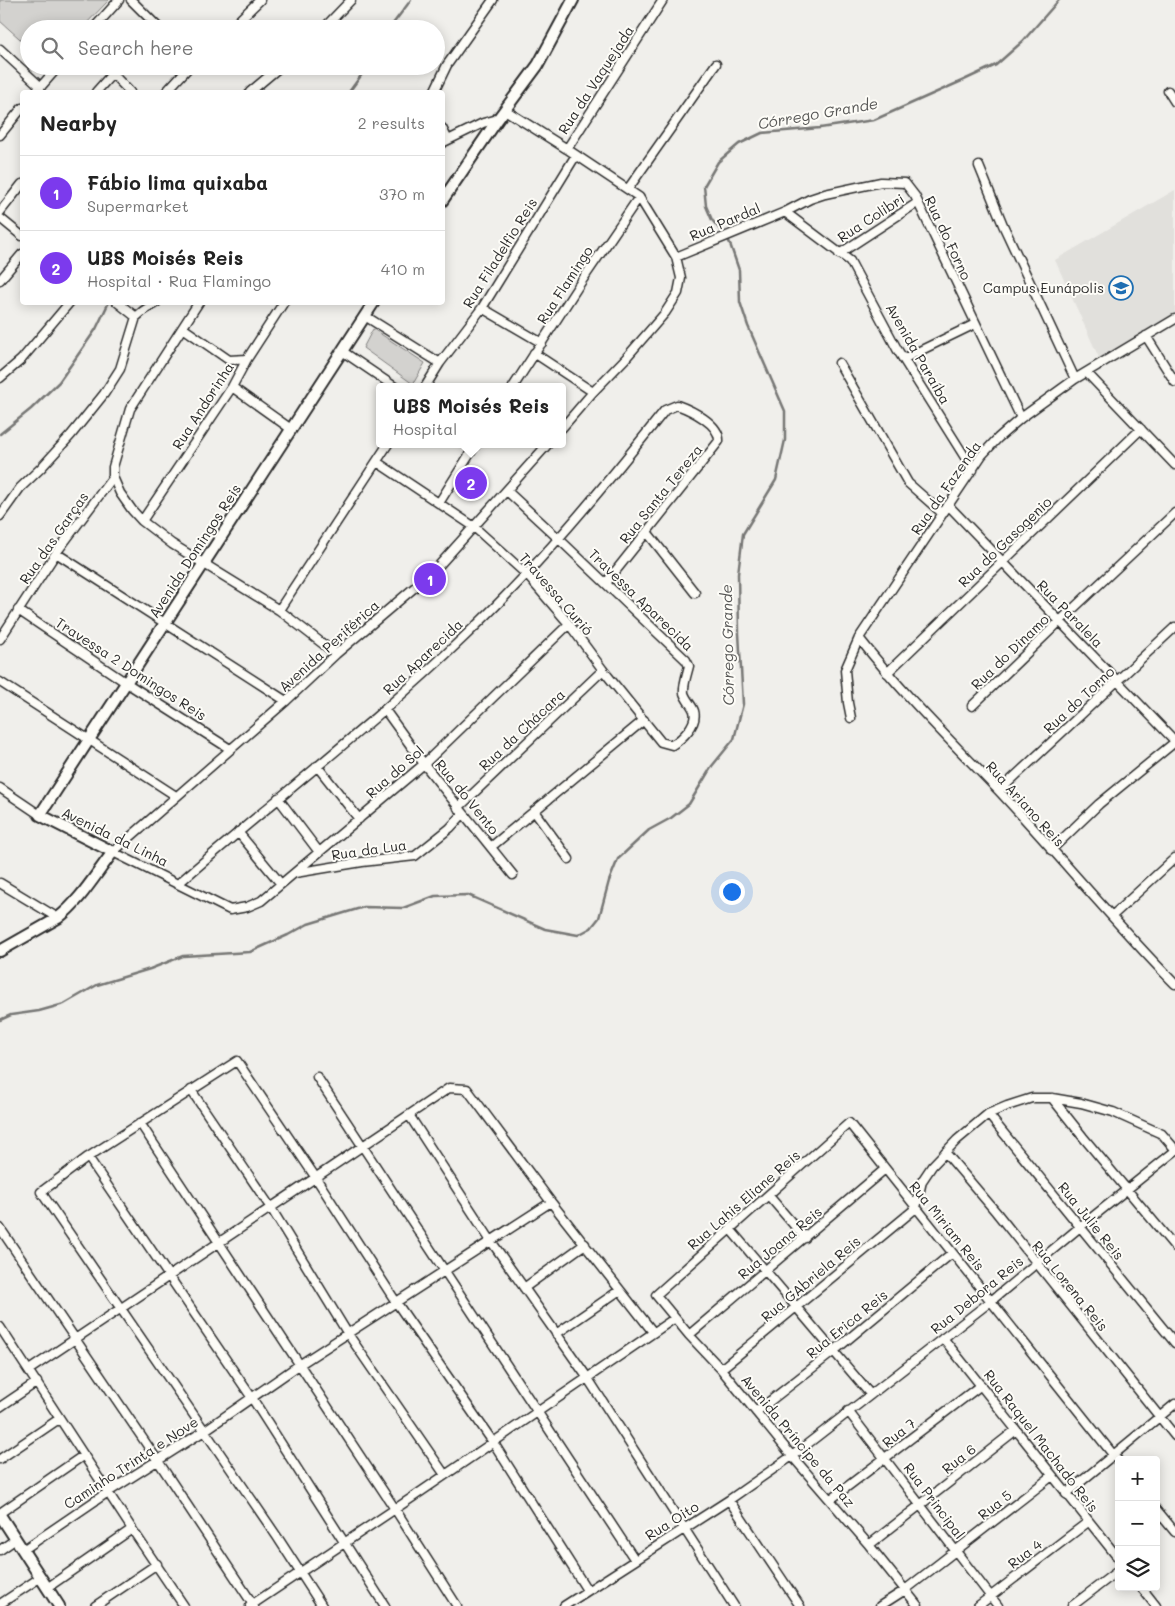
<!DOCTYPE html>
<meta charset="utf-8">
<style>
:root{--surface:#fff;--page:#f6f6f6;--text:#222;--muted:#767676;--line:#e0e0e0;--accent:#7c3aed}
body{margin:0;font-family:Mali,sans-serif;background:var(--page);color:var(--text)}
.controls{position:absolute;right:15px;bottom:15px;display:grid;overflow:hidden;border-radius:5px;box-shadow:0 2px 12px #0003}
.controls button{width:45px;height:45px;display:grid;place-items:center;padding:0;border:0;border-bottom:1px solid var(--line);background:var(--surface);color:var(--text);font:25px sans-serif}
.you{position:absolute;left:731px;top:891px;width:18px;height:18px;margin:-12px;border:4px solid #fff;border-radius:50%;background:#1a73e8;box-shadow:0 0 0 8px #1a73e833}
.badge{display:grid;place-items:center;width:32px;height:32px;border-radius:50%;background:var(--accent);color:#fff;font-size:16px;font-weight:700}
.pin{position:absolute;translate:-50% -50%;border:2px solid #fff;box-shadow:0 1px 5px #0006}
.popup{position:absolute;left:376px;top:383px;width:190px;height:65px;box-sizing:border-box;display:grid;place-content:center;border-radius:5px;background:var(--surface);filter:drop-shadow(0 1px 4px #0005);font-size:16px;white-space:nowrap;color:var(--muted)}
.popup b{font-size:19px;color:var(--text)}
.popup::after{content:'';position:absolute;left:50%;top:100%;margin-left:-10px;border:10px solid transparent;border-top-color:var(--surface)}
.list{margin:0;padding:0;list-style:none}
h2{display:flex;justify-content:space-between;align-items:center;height:65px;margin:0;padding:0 20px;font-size:21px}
h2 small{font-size:16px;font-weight:400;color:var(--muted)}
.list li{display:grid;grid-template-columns:32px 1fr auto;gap:15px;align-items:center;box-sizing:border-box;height:75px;padding:0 20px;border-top:1px solid var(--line)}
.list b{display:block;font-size:19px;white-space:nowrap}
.list p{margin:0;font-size:16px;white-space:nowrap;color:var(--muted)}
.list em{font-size:16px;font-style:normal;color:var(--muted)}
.icon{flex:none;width:28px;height:28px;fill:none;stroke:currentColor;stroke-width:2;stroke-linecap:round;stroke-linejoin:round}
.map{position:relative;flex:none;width:1175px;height:1606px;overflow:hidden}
.search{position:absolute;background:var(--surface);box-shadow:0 2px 12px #0003;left:20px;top:20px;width:425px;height:55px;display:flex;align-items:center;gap:12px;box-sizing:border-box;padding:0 18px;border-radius:28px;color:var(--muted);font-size:19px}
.panel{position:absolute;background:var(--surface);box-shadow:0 2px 12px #0003;left:20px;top:90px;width:425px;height:215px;border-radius:5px}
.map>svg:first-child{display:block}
.built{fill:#e1e0dc}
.green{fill:#d3d2cf;stroke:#7f7e7d}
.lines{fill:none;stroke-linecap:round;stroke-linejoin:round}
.stream{stroke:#777775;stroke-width:2.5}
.street-casing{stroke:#2b2b2b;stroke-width:11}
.secondary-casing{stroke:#2b2b2b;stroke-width:14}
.street{stroke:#fdfcf7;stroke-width:8}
.secondary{stroke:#fdfcf7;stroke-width:10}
.labels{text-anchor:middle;stroke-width:4;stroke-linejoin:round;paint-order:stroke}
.street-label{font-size:14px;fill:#2b2b2b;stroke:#fdfcf7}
.poi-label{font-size:14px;fill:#2b2b2b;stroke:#fdfcf7;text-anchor:end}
.water-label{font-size:15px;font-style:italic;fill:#575756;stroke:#fdfcf7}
</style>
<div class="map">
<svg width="1175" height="1606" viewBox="0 0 1175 1606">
<rect width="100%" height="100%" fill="#f0efeb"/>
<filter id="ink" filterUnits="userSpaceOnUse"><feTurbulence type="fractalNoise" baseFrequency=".02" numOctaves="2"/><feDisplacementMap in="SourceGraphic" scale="10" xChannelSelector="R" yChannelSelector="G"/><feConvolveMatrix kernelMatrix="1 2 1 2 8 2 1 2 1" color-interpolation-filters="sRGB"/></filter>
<g filter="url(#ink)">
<!-- built -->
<path class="built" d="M1175 190V316L1100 360 1055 260Z"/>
<!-- green -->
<path class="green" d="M0 0H109L81 29H29V47L0 21Z
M373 329 425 363 413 384 363 348Z"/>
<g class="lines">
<!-- stream -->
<path class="stream" d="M389 29 411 0
M349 92 368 66
M721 231 712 220 706 206 704 186 718 162 739 144 762 133 820 128 874 120 964 80 996 65 1023 41 1059 0
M0 434 31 409 59 382 96 329 109 302
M0 1020 11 1015 39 1011 64 1004 97 985 150 969 183 956 250 952 288 935 308 924 364 907 403 908 435 896 468 895 545 929 578 935 591 928 599 918 609 881 618 859 649 830 671 818 689 804 712 766 734 739 743 704 739 633 738 574 743 534 776 480 785 440V411L748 326 740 302 739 270 729 241"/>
<!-- street casing -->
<g class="street-casing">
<path id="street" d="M131 0 160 29
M93 29 119 0
M230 29 260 0
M323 29 351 0
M0 49 41 87
M105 66 130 92
M1168 91 1175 102
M36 92 59 66
M96 92 112 74
M166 92 190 66
M250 92 281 66
M434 92 447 65 493 0
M505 110 567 149 639 197 676 257 681 278 678 293 665 313 625 359 593 392 562 428
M442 128 448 140
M0 135 22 108
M442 143 483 123 498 119
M567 149 663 0
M979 166 1003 225 1075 379
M628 189 716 64
M0 212 22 184
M785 212 850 261 897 349 973 470
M0 218 22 236
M839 254 917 203
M676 257 785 212 810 199 825 194 881 182 905 183 915 196 1021 418
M0 280 22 254
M117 302 136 317 143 311 157 302
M199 302 130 409 113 467V477L120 493 132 510 142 521 172 544 279 610 336 654
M482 308 542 343
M365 316 440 363
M183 328 229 360 247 359
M1146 336 1175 382
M342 351 395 387
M534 353 593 392
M903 359 975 324
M839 363 908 483 942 513
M1087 373 1175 465
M0 378 21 360 70 302
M232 387 291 429
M425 387 440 363 482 308 576 155
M513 387 577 288 639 197
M548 444 434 571 336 654 286 701 113 852 230 910 247 907 261 901 424 764 569 624
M377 462 473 526 526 574 569 624 603 670 661 742 672 745C682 739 698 724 694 711 692 705 686 700 684 693 683 685 687 674 689 666L686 660 559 539 507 491
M439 503 476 444
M948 505 1175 741
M0 516 20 488 41 468 71 435 104 394 120 369 136 317
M142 521 232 387 247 359 284 302
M647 532 695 593
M56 553 286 701
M18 610 125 682 230 749
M279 610 388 444
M859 638C902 693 950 740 998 790 1058 854 1114 922 1175 984
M0 639 56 553 113 477
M887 673 1141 429
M0 682 176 796
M972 706 1060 621 1175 513
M385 710 424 764 513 875
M851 718 848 703 845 670 859 638 982 455 998 438 1021 418 1075 379 1175 319
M317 766 359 819
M0 788 40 815
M999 791 1175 627
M278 798 319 852
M458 808 603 670
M534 811 569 859
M238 832 281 884
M491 847 644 720
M1051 850 1099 804 1175 742
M295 873 362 862 415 856 450 828 463 814
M0 883 58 918
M179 883C274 800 374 724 465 636 538 567 603 488 665 410L677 405C691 410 720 424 719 441L606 583
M1112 916 1175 858
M317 1077 635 1560
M191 1090 271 1208 348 1334 445 1475
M1052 1098 1083 1137 1175 1247
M988 1114 1175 1343
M409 1115 491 1241 587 1377 734 1606
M140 1123 395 1509 457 1606
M945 1152 996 1212 1175 1436
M88 1157 252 1398 385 1606
M769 1196 805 1238
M0 1228 158 1461 254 1606
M730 1229 870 1394
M524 1288 585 1244
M0 1327 132 1529 184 1606
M556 1334 620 1290
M689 1335 885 1169
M943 1338 1119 1559
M721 1369 916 1208 922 1181 932 1166 957 1140 988 1114 1007 1106 1032 1098H1052L1081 1103 1113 1112 1162 1134 1175 1149
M29 1370 449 1088 467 1089 551 1202 653 1332
M0 1407 37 1382
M848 1411 998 1606
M756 1412 834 1351 952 1253
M0 1459 59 1419
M1066 1494 1175 1404
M831 1499 981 1385
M729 1500 800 1606
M1156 1509 1175 1532
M0 1513 84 1455
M869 1545 1016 1430
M0 1550 16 1539
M23 1550 108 1492 204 1431 299 1365 551 1202
M1141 1587 1156 1606
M47 1588 132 1529
M0 1604 41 1577
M95 1606 157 1564
M250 1606 413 1497 675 1318
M322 1606 278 1538 41 1192 88 1157 237 1061 316 1178 396 1302 493 1442 587 1590
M564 1606 729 1500 792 1456 991 1301 1080 1227 1175 1151
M880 1606 905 1590 1052 1476
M918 1606 869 1545 792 1456 721 1369 689 1335 656 1295 849 1123 1119 1462
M978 1606 1088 1522
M1072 1606 1119 1570"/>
</g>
<!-- secondary casing -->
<g class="secondary-casing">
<path id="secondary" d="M442 201 498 119 538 65 573 0
M0 951 58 918C81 900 95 875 113 852L40 815 374 302
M0 1515 59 1606"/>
</g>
<!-- street -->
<use href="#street" class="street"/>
<!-- secondary -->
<use href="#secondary" class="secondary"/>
</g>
</g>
<!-- icons -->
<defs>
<g id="university-ring" transform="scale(1.25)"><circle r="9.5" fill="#fdfcf7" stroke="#1f6fb2" stroke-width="1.5"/><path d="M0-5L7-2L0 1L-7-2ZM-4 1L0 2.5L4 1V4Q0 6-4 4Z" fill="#1f6fb2"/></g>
</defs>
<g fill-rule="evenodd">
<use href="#university-ring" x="1121" y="288"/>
</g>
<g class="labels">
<!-- street labels -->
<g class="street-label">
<text transform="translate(596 80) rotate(-57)" y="5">Rua da Vaquejada</text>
<text transform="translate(871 218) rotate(-33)" y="5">Rua Colibri</text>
<text transform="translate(725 222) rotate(-23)" y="5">Rua Pardal</text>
<text transform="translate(948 238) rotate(65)" y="5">Rua do Forno</text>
<text transform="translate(500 253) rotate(-58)" y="5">Rua Filadelfio Reis</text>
<text transform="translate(565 285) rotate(-57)" y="5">Rua Flamingo</text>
<text transform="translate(918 354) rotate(60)" y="5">Avenida Paraíba</text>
<text transform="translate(203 406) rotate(-57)" y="5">Rua Andorinha</text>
<text transform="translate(946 488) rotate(-55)" y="5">Rua da Fazenda</text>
<text transform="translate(661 494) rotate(-51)" y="5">Rua Santa Tereza</text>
<text transform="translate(54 538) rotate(-55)" y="5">Rua das Garças</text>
<text transform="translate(1005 542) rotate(-44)" y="5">Rua do Gasogenio</text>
<text transform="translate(195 551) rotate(-57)" y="5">Avenida Domingos Reis</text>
<text transform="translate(556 594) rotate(49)" y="5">Travessa Curió</text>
<text transform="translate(641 600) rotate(44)" y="5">Travessa Aparecida</text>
<text transform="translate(1070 614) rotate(46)" y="5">Rua Paralela</text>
<text transform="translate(329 646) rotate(-42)" y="5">Avenida Periférica</text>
<text transform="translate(1010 652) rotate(-44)" y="5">Rua do Dinamo</text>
<text transform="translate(423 657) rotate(-43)" y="5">Rua Aparecida</text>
<text transform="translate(131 669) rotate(33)" y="5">Travessa 2 Domingos Reis</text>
<text transform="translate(1079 700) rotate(-43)" y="5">Rua do Torno</text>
<text transform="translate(522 730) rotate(-43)" y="5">Rua da Chácara</text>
<text transform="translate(395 772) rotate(-41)" y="5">Rua do Sol</text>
<text transform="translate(467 797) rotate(51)" y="5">Rua do Vento</text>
<text transform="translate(1025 804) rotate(48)" y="5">Rua Ariano Reis</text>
<text transform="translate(115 837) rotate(26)" y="5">Avenida da Linha</text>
<text transform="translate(369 850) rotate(-8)" y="5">Rua da Lua</text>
<text transform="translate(744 1200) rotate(-41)" y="5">Rua Lahis Eliane Reis</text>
<text transform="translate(1091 1221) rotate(51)" y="5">Rua Julie Reis</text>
<text transform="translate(947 1226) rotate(51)" y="5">Rua Miriam Reis</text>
<text transform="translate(780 1243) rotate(-40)" y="5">Rua Joana Reis</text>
<text transform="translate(811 1279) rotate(-40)" y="5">Rua GAbriela Reis</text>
<text transform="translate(1070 1286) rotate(51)" y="5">Rua Lorena Reis</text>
<text transform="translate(977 1295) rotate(-39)" y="5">Rua Debora Reis</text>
<text transform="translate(847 1324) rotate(-39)" y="5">Rua Erica Reis</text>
<text transform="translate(899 1433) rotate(-38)" y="5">Rua 7</text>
<text transform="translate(798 1441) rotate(50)" y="5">Avenida Príncipe da Paz</text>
<text transform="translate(1041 1441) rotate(52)" y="5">Rua Raquel Machado Reis</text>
<text transform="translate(959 1459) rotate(-38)" y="5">Rua 6</text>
<text transform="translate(131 1463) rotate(-33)" y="5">Caminho Trinta e Nove</text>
<text transform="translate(934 1501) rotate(53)" y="5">Rua Principal</text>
<text transform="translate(995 1505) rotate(-38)" y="5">Rua 5</text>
<text transform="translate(672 1521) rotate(-32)" y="5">Rua Oito</text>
<text transform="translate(1025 1554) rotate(-37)" y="5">Rua 4</text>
</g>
<!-- poi labels -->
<g class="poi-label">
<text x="1104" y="293">Campus Eunápolis</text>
</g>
<!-- water labels -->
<g class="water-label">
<text transform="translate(818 114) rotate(-10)" y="5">Córrego Grande</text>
<text transform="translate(728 645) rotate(-91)" y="5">Córrego Grande</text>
</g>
</g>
</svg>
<div class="controls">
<button>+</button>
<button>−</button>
<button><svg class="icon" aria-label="layers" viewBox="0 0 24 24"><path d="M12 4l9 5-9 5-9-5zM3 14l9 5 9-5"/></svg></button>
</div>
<div class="you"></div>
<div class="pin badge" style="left:430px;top:579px">1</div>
<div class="pin badge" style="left:471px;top:483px">2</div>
<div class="popup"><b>UBS Moisés Reis</b>Hospital</div>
<div class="search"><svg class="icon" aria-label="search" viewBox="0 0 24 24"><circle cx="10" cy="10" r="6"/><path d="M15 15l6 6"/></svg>Search here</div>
<section class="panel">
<h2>Nearby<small>2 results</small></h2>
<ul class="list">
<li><span class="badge">1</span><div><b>Fábio lima quixaba</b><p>Supermarket</p></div><em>370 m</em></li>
<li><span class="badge">2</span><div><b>UBS Moisés Reis</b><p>Hospital · Rua Flamingo</p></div><em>410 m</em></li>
</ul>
</section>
</div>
